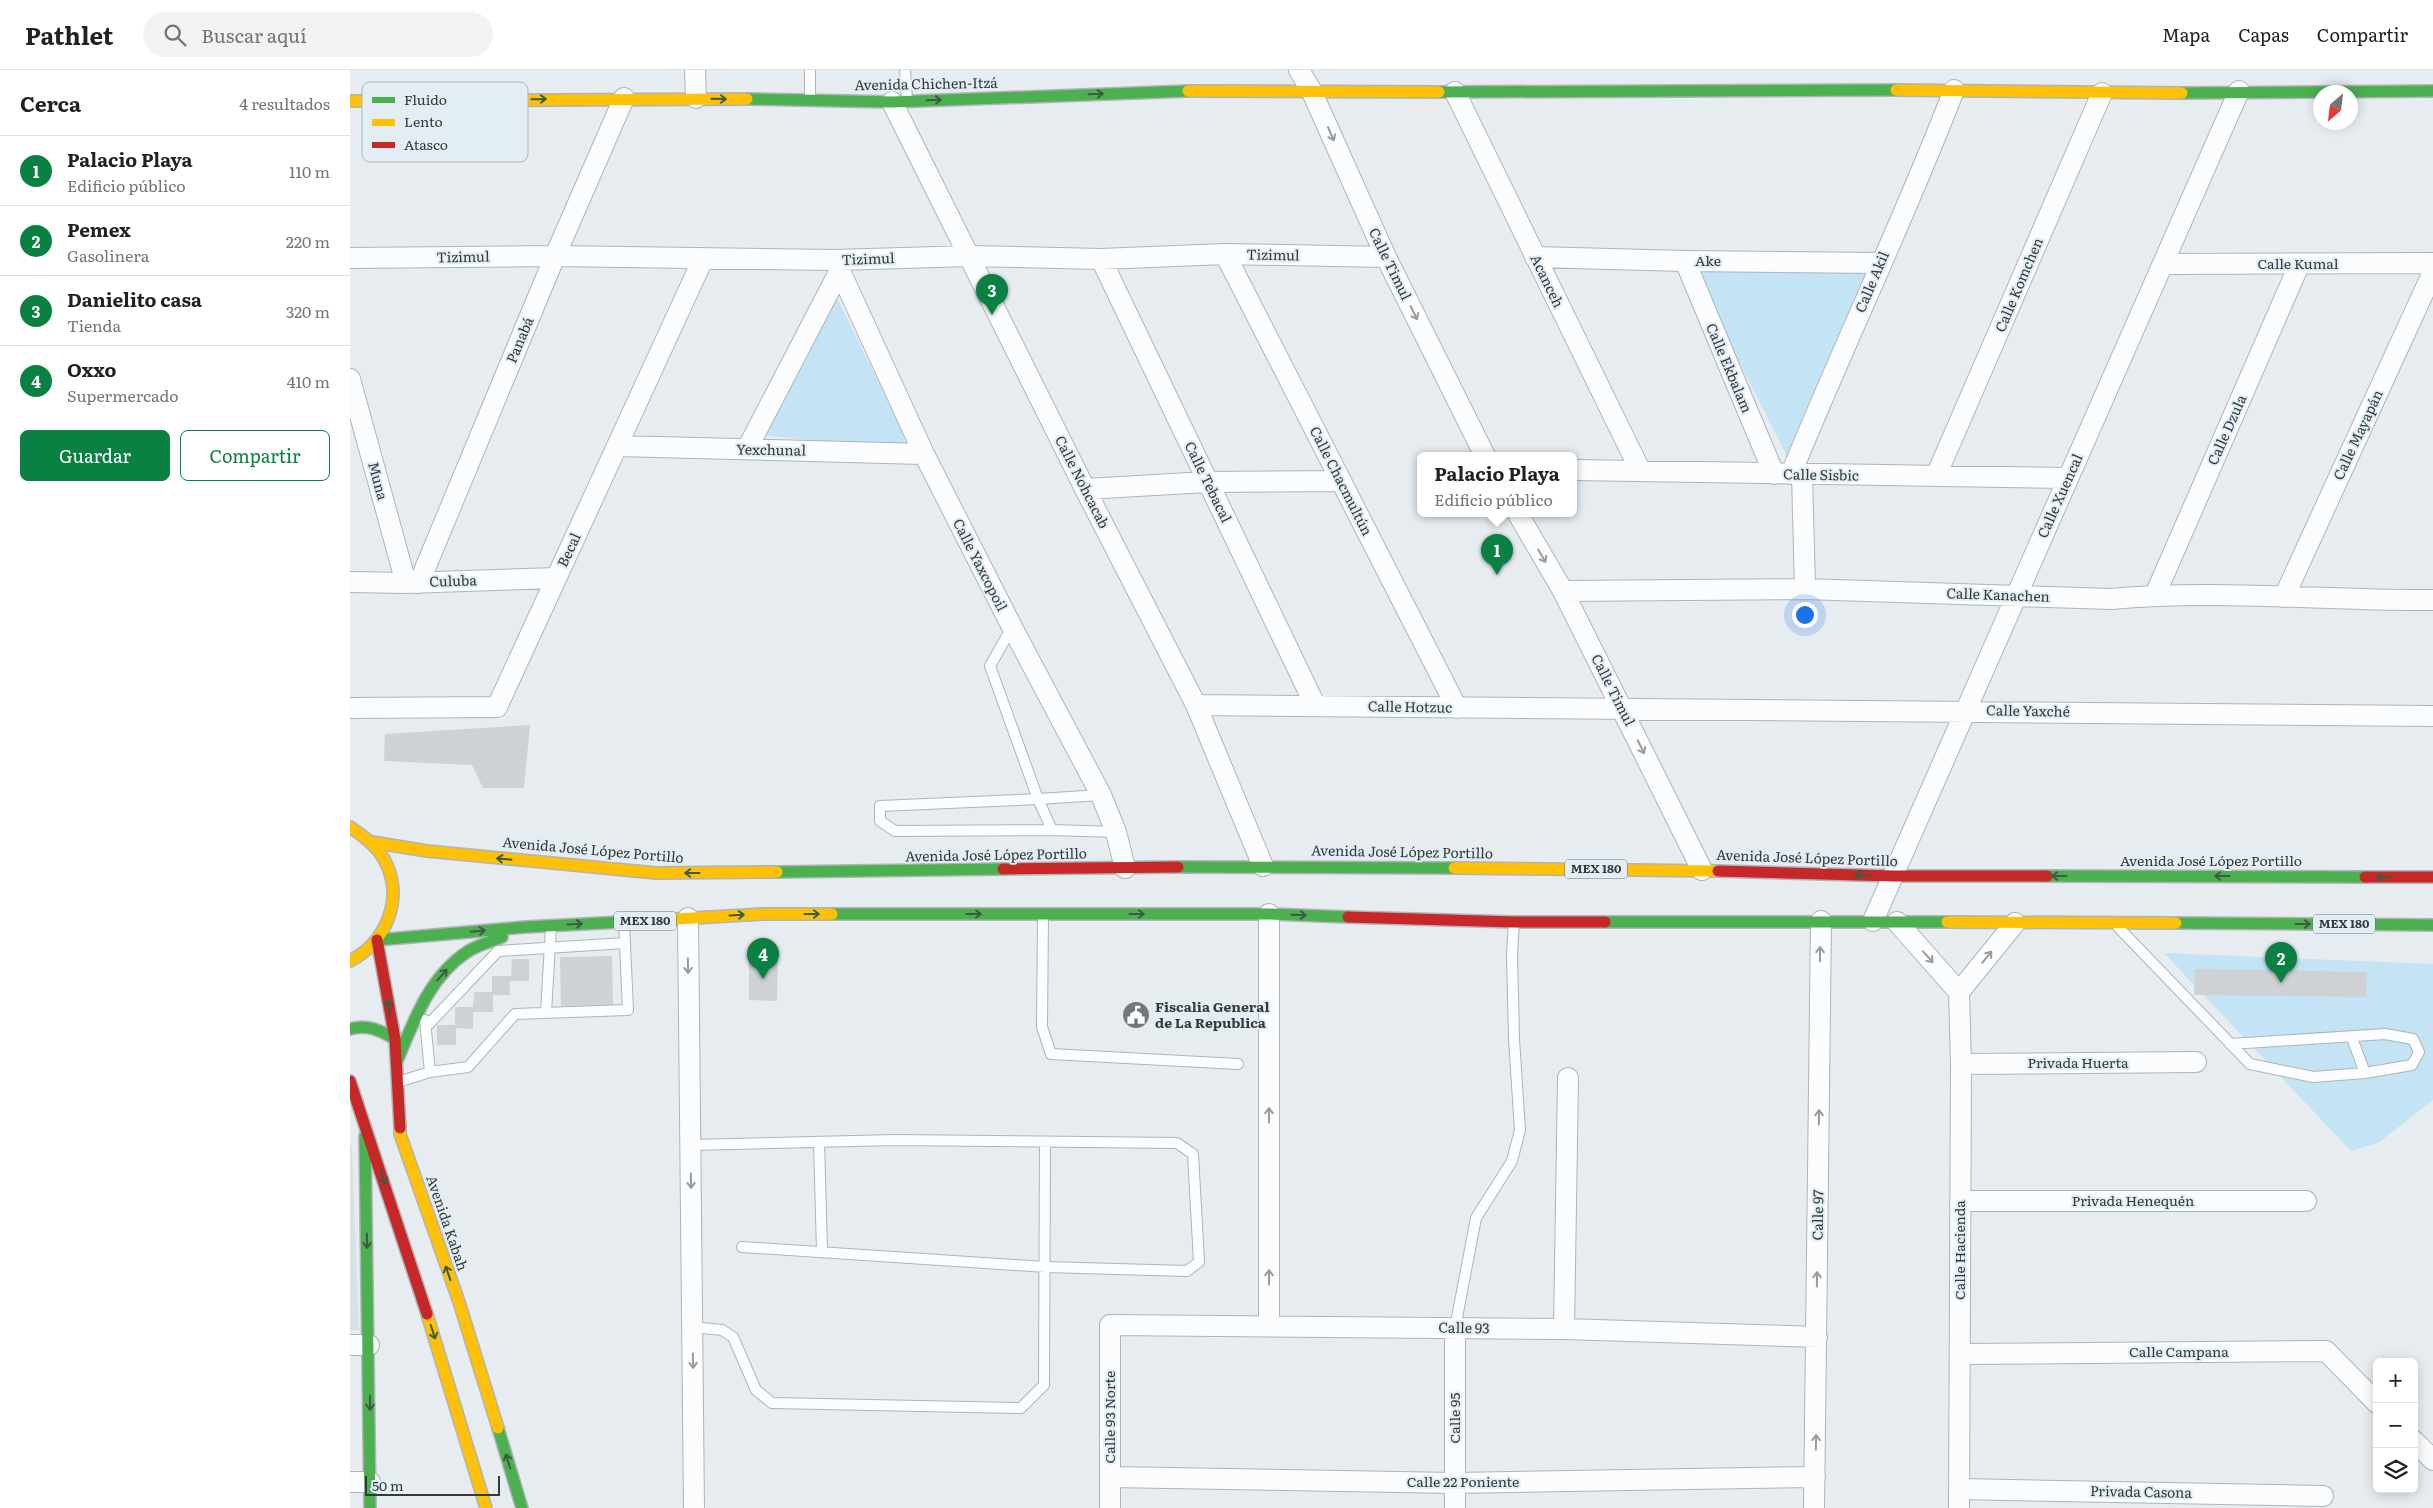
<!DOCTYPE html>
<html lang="es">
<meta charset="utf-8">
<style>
:root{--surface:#fff;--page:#f2f2f2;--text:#202124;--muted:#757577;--line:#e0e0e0;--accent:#0b8043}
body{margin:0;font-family:Literata,serif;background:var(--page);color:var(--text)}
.controls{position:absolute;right:15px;bottom:15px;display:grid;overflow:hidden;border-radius:8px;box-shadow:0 2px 12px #0003}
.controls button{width:45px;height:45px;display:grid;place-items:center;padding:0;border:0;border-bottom:1px solid var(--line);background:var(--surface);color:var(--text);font:25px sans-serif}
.compass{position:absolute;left:1963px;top:15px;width:45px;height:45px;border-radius:50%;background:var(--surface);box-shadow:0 2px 12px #0003;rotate:208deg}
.scale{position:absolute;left:15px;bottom:12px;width:135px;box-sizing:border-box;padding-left:5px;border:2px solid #34393c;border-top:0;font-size:14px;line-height:18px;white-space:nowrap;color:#34393c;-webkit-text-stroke:4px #e2edf4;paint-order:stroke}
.you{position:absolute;left:1454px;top:544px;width:18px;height:18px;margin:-12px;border:4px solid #fff;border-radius:50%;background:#1a73e8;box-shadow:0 0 0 8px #1a73e833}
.badge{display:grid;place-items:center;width:32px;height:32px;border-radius:50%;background:var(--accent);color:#fff;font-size:16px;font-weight:700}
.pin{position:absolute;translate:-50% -41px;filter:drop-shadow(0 1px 2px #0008)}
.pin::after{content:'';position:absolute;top:26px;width:18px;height:15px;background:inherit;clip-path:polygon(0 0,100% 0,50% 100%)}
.popup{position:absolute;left:1067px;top:382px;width:160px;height:65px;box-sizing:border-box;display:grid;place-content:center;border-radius:8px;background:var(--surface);filter:drop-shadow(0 1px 4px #0005);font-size:16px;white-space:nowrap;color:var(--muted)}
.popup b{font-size:19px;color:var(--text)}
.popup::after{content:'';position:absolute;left:50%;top:100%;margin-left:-10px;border:10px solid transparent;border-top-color:var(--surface)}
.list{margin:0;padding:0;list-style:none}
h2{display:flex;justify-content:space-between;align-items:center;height:65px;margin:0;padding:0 20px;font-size:21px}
h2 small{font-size:16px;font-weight:400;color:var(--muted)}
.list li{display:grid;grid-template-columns:32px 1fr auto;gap:15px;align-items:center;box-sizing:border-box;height:70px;padding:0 20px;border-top:1px solid var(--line)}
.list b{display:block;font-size:19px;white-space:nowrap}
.list p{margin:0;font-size:16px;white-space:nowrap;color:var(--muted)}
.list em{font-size:16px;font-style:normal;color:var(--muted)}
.actions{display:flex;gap:10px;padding:15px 20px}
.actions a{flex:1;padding:11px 0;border:1px solid var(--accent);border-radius:8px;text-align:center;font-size:18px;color:var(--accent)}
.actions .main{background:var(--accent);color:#fff}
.icon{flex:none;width:28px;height:28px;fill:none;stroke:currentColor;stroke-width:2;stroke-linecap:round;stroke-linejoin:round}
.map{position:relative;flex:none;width:2083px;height:1438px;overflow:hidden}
header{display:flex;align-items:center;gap:30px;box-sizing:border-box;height:70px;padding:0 25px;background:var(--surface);border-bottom:1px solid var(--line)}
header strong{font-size:24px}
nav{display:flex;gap:28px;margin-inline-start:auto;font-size:18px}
.search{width:350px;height:45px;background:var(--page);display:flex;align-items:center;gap:12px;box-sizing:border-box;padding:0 18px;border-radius:28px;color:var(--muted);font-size:19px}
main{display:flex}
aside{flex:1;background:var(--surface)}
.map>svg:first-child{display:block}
.built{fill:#d5e2ea}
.green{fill:#c4e4f6}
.building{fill:#ced2d5}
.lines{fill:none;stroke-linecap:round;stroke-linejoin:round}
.lane-casing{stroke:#afb4b7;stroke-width:12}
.street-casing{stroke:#afb4b7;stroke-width:22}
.fast-casing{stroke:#afb4b7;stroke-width:14}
.slow-casing{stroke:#afb4b7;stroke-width:14}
.jam-casing{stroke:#afb4b7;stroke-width:14}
.lane{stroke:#fbfcfd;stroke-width:10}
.street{stroke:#fbfcfd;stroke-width:20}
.fast{stroke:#4caf50;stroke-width:11}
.slow{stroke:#ffc107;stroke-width:11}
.jam{stroke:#c62828;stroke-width:11}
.oneway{stroke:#3b5c42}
.oneway2{stroke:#989a9c}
.labels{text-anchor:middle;stroke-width:4;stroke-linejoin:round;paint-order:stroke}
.shield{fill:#e2edf4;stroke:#686f73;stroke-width:1}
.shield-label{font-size:12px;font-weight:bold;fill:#34393c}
.street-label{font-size:14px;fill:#34393c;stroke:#e2edf4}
.poi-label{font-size:14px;font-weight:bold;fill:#34393c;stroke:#e2edf4;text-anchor:start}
.key{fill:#e2edf4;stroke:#aeb7bd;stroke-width:1}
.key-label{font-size:14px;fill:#34393c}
</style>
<header>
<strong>Pathlet</strong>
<div class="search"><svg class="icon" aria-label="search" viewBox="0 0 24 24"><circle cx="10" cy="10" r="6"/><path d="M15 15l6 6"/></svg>Buscar aquí</div>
<nav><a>Mapa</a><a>Capas</a><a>Compartir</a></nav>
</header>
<main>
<aside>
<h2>Cerca<small>4 resultados</small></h2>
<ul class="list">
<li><span class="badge">1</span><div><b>Palacio Playa</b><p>Edificio público</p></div><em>110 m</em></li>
<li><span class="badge">2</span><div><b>Pemex</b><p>Gasolinera</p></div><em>220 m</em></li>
<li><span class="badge">3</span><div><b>Danielito casa</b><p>Tienda</p></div><em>320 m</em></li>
<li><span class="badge">4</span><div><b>Oxxo</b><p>Supermercado</p></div><em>410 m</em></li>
</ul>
<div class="actions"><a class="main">Guardar</a><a>Compartir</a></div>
</aside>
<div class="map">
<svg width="2083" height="1438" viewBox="0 0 2083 1438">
<rect width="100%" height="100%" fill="#e6ecf0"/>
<!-- built -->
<path class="built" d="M0 1073 2 1080 9 1260H0Z"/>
<!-- green -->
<path class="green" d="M1340 195 1518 201 1440 392Z
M484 222 563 382 411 365Z
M1814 883 2083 894V1030L2028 1073 2001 1081Z"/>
<!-- building -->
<path class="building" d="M180 655 174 718H133L122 695 34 691 35 664Z
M262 886 263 935 211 936 210 887Z
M399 887H428L427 931 399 930Z
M162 889H179V911H160V925H143V942H123V959L106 958V975H87V955H105V937H123L124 922H142V906H161Z
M1845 899 2017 902 2016 927 1844 925Z"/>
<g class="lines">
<!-- lane casing -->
<g class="lane-casing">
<path id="lane" d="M555 0 557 30
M460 29V0
M662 557 640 596 688 729 751 725
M702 760 688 729 530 736V751L545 761 702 760 766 762
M693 845 692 957 701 984 888 994
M1768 857 1900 994 1963 1007 2015 1003 2062 995 2069 982 2063 969 2035 964 1880 974
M196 943 201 857
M75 950 80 1002
M76 957 148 881 275 873
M2002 968 2015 1003
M48 1012 80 1002 118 997 165 944 278 940 274 853
M469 1072 472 1181
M340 1075 545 1070 827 1073 843 1084 849 1192 837 1201 696 1197 392 1177
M342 1257 372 1260 383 1267 406 1320 422 1333 671 1338 694 1315 695 1072
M1105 1258 1126 1148 1162 1091 1170 1060 1164 969 1162 883 1164 853"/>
</g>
<!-- street casing -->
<g class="street-casing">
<path id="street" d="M345 0 346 28
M949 0 961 20 1036 187 1135 386
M1105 22 1290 400
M542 32 735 419 846 635 913 796
M875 184 1107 638
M1185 187 1335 191 1530 193
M0 188 205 186 485 190 620 186 751 189 875 184 1036 187
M751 189 965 635
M485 190 574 384 662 557 751 725 766 762 775 798
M1335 191 1424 404
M1813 194 2083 193
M0 309 56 513
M268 376 574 384
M397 379 489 202
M1223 400 1718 408
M1441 404C1493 276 1554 150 1604 20
M1452 405 1455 519
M1586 406 1752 23
M735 419 857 412 991 411
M1168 444 1213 521 1352 800
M0 512 56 513 206 508
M69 513 205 186 274 28
M1213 521 1455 519 1761 529C1868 519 1976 531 2083 530
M1805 525 1949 195
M1934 527 2083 202
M846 635 2083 646
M0 638 147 637 353 189
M919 844V1256
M338 848 344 1438
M1523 851 1889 21
M1547 852 1609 922 1611 994 1609 1438
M1609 922 1665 853
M1611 994 1846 992
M1610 1131H1956
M1214 1259 1218 1008
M0 1275H19
M1610 1284 1976 1281 2027 1333
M2064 1371 2083 1390
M760 1407 1105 1413 1465 1407
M0 1412H20
M1609 1419 1973 1426
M760 1438V1255L1214 1259 1467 1267
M1105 1438V1258
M1464 1438 1471 851"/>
</g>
<!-- fast casing -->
<g class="fast-casing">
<path id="fast" d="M1089 22 1546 20
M1832 23 2083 21
M397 29 542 32 838 21
M828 797 1104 798
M427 802 653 799
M1697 806 2015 807
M482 844H919L998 847
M1255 852H1597
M1826 853 2083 855
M27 870 176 857 291 851
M0 959C17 954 30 960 45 969
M47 991C64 951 79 907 117 882 127 875 140 872 152 867
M15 1066 20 1438
M148 1358 172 1438"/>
</g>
<!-- slow casing -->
<g class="slow-casing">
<path id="slow" d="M1546 20 1832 23
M838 21 1089 22
M0 31 397 29
M0 757C13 766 26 775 34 789 55 827 37 872 0 891
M22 772 77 781 306 803 427 802
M1104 798 1368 801
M291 851 413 844H482
M1597 852 1826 853
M50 1058V1064L109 1232 148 1358
M77 1244 136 1438"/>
</g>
<!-- jam casing -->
<g class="jam-casing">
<path id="jam" d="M653 799 828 797
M1368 801 1543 806H1697
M2015 807H2083
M998 847 1164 852H1255
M27 870 45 969 50 1058
M0 1011 77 1244"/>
</g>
<!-- lane -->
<use href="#lane" class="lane"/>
<!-- street -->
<use href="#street" class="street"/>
<!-- fast -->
<use href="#fast" class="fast"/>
<!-- slow -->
<use href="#slow" class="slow"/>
<!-- jam -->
<use href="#jam" class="jam"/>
</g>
<!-- one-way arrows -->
<defs><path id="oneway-shaft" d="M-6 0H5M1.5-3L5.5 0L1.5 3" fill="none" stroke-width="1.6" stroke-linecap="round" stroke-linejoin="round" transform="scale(1.25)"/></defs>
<g class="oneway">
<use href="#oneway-shaft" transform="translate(746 24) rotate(-2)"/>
<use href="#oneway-shaft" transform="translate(189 29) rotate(-1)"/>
<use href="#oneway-shaft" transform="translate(369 29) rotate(1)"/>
<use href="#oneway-shaft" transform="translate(584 30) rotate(-2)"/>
<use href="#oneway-shaft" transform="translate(154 789) rotate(-175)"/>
<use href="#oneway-shaft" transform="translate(342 803) rotate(-180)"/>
<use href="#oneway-shaft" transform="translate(1512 805) rotate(-178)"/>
<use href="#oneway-shaft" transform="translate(1709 806) rotate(-180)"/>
<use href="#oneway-shaft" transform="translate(1872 806) rotate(-180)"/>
<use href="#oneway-shaft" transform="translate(2034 807) rotate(-180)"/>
<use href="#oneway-shaft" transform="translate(462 844)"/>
<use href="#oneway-shaft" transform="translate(624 844)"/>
<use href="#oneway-shaft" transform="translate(787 844)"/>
<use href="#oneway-shaft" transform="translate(387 845) rotate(-3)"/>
<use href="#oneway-shaft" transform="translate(949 845) rotate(2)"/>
<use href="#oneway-shaft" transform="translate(225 854) rotate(-3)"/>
<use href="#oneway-shaft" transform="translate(1953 854)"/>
<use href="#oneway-shaft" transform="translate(128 861) rotate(-5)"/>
<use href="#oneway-shaft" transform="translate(92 905) rotate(-49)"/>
<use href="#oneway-shaft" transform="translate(39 937) rotate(-100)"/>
<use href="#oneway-shaft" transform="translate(33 1107) rotate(72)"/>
<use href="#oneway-shaft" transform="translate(17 1171) rotate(89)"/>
<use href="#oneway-shaft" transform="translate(98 1203) rotate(-109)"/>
<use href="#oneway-shaft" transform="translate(83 1262) rotate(72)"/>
<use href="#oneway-shaft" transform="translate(20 1333) rotate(90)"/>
<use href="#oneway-shaft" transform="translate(158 1391) rotate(-107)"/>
</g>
<g class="oneway2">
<use href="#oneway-shaft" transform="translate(981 64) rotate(66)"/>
<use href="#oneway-shaft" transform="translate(1064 243) rotate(64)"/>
<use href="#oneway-shaft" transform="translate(1192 486) rotate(60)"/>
<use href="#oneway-shaft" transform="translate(1291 677) rotate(64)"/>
<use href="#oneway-shaft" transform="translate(1470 884) rotate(-89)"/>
<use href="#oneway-shaft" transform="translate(1578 887) rotate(49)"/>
<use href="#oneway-shaft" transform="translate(1637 887) rotate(-51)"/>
<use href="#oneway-shaft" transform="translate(338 896) rotate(89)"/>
<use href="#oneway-shaft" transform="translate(919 1045) rotate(-90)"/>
<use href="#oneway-shaft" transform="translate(1469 1047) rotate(-89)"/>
<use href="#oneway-shaft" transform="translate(341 1111) rotate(89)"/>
<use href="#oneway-shaft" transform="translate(919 1207) rotate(-90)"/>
<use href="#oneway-shaft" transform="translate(1467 1209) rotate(-89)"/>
<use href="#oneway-shaft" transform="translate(343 1291) rotate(89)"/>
<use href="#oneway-shaft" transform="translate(1466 1372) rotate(-89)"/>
</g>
<!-- icons -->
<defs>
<g id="civic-disc" transform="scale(1.4375)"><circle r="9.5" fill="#72787b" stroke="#e2edf4"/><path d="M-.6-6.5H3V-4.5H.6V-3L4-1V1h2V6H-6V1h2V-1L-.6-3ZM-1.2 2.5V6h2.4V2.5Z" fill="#fff"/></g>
</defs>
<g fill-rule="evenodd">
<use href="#civic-disc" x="786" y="945"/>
</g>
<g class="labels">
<!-- shield labels -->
<g class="shield">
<rect x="1215" y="789.5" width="62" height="19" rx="4"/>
<rect x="264" y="841.5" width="62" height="19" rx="4"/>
<rect x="1963" y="844.5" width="62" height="19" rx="4"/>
</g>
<g class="shield-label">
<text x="1246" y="803">MEX 180</text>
<text x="295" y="855">MEX 180</text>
<text x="1994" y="858">MEX 180</text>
</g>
<!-- street labels -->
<g class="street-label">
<text transform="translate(576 14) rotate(-1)" y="5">Avenida Chichen-Itzá</text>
<text transform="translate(923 185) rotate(1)" y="5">Tizimul</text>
<text transform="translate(113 187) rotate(-1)" y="5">Tizimul</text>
<text transform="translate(518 189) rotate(-2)" y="5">Tizimul</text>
<text x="1358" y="196">Ake</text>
<text transform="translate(1040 194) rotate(64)" y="5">Calle Timul</text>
<text x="1948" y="199">Calle Kumal</text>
<text transform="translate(1197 211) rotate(64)" y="5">Acanceh</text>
<text transform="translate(1522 212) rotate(-67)" y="5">Calle Akil</text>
<text transform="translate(1669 215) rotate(-67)" y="5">Calle Komchen</text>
<text transform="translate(170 270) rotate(-67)" y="5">Panabá</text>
<text transform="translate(1379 298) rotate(67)" y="5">Calle Ekbalam</text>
<text transform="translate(1877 360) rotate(-66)" y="5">Calle Dzula</text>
<text transform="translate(2008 365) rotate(-65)" y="5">Calle Mayapán</text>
<text transform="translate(421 380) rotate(1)" y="5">Yexchunal</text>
<text transform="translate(1471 405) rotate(1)" y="5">Calle Sisbic</text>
<text transform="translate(28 411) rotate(75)" y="5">Muna</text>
<text transform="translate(991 411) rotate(63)" y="5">Calle Chacmultún</text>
<text transform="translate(732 412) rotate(63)" y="5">Calle Nohcacab</text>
<text transform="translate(858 412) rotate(64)" y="5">Calle Tebacal</text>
<text transform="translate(1710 426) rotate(-66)" y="5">Calle Xuencal</text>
<text transform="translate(219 480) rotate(-65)" y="5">Becal</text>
<text transform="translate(630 495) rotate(63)" y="5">Calle Yaxcopoil</text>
<text transform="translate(103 511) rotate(-2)" y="5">Culuba</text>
<text transform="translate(1648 525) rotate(2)" y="5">Calle Kanachen</text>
<text transform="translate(1263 620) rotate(63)" y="5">Calle Timul</text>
<text transform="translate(1060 637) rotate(1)" y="5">Calle Hotzuc</text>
<text transform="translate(1678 641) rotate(1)" y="5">Calle Yaxché</text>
<text transform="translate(243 780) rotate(5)" y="5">Avenida José López Portillo</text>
<text transform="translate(1052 782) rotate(1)" y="5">Avenida José López Portillo</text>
<text transform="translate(646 785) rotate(-1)" y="5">Avenida José López Portillo</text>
<text transform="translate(1457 788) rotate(2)" y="5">Avenida José López Portillo</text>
<text x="1861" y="796">Avenida José López Portillo</text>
<text x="1728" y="998">Privada Huerta</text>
<text x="1783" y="1136">Privada Henequén</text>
<text transform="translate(1468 1145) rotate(-89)" y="5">Calle 97</text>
<text transform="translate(97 1153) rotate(71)" y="5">Avenida Kabah</text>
<text transform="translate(1610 1180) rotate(-90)" y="5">Calle Hacienda</text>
<text transform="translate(1114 1258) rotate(1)" y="5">Calle 93</text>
<text x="1829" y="1287">Calle Campana</text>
<text transform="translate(760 1347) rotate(-90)" y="5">Calle 93 Norte</text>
<text transform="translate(1105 1348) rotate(-90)" y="5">Calle 95</text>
<text x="1113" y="1417">Calle 22 Poniente</text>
<text transform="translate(1791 1422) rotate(1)" y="5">Privada Casona</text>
</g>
<!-- poi labels -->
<g class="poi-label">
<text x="805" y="942">Fiscalia General<tspan x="805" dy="16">de La Republica</tspan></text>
</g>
</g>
<!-- legend -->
<rect x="12" y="12" width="166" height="80" rx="8" class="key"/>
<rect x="22" y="27" width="23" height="6" fill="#4caf50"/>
<rect x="22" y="49" width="23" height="7" fill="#ffc107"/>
<rect x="22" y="72" width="23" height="6" fill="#c62828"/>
<g class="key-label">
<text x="54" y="35">Fluido</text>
<text x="54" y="57">Lento</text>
<text x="54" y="80">Atasco</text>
</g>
</svg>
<div class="controls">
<button>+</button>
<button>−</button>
<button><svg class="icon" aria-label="layers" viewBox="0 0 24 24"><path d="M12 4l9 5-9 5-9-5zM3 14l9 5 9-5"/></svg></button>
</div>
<svg class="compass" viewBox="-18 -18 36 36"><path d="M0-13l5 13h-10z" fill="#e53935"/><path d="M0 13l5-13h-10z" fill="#757577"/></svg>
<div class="scale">50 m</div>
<div class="you"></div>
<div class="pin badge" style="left:1147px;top:505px">1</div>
<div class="popup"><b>Palacio Playa</b>Edificio público</div>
<div class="pin badge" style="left:1931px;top:913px">2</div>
<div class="pin badge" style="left:642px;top:245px">3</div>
<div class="pin badge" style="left:413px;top:909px">4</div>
</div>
</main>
